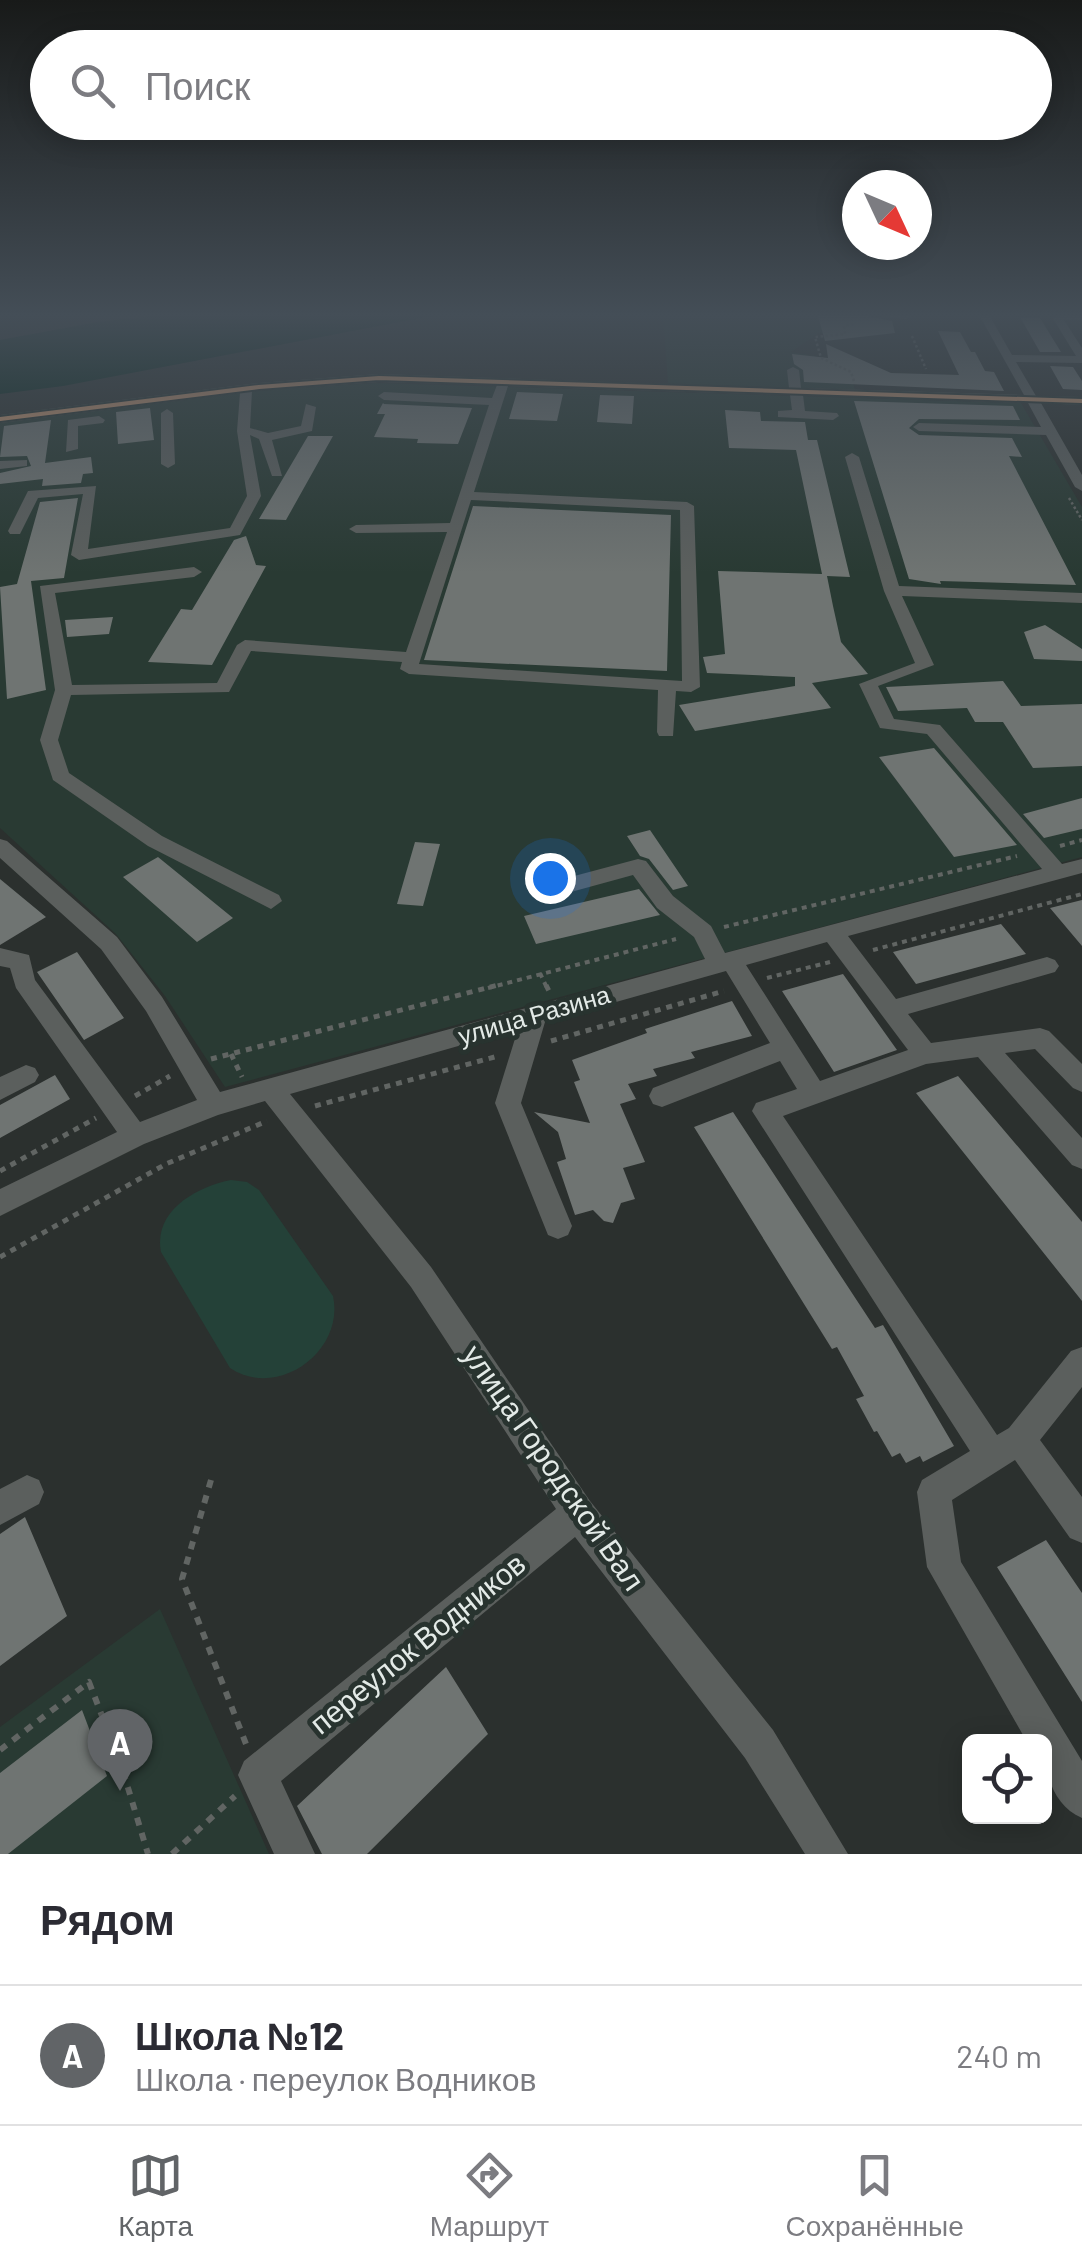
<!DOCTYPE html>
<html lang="ru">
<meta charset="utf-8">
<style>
:root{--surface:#fff;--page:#f7f7f7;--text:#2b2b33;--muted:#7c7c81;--line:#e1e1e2;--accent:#616467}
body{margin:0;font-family:Barlow,sans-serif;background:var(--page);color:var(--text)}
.controls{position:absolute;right:30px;bottom:30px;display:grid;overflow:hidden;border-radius:15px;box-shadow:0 5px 25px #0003}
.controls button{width:90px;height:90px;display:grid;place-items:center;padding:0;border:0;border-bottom:2px solid var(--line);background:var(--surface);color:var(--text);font:50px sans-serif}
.compass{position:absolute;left:842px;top:170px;width:90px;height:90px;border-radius:50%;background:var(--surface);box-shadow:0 5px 25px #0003;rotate:134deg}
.you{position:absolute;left:550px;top:878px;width:35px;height:35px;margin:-25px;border:8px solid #fff;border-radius:50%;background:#1a73e8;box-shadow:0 0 0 15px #1a73e833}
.badge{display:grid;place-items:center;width:65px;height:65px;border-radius:50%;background:var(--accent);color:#fff;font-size:32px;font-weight:700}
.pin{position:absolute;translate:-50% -82px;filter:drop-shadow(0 2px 5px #0008)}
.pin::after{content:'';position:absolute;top:52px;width:35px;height:30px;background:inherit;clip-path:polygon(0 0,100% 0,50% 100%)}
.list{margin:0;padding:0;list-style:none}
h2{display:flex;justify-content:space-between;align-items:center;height:130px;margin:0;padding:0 40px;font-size:42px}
h2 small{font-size:32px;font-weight:400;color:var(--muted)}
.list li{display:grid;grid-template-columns:65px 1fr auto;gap:30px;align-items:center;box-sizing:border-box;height:140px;padding:0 40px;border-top:2px solid var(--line)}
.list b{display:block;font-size:38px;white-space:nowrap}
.list p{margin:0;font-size:32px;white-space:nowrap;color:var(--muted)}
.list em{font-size:32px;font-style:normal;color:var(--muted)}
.icon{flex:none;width:55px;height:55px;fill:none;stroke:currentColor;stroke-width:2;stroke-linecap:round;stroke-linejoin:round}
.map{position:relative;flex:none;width:1082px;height:1854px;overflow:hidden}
.search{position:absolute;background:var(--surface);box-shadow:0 5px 25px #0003;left:30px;right:30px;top:30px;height:110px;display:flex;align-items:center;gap:25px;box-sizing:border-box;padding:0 35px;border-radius:55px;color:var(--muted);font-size:38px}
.sheet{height:270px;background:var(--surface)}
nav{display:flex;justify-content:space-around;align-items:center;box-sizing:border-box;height:140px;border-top:2px solid var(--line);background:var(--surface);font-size:28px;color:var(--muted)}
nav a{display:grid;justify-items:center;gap:5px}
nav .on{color:var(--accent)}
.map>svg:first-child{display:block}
.built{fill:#293a33}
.green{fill:#244138}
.water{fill:#04251b}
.building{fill:#6f7472}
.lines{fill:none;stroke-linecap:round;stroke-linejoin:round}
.path-far3{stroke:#616563;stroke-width:2.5;stroke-dasharray:2.5 2.5;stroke-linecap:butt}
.path-far2{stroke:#616563;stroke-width:4;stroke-dasharray:5 5;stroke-linecap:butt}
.path-far1{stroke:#616563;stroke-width:5;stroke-dasharray:6 6;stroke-linecap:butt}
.path{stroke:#616563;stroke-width:6;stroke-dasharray:8 8;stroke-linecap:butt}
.minor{fill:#5b5f5d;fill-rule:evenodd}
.bus-1-casing{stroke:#28332f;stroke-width:8}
.bus-1{stroke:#cd976f;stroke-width:4}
.labels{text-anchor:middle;stroke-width:10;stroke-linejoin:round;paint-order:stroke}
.street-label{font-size:25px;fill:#e3eae7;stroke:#28332f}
.near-street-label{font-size:30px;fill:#e3eae7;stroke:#28332f}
</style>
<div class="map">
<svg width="1082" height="1854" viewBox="0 0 1082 1854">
<rect width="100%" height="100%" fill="#2b302e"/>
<!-- built -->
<path class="built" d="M663 313H853L843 334 819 333 791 352 815 356 850 372 855 390 668 384Z
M378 383 1021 403 1082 507V857L225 1087 165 996 116 934 0 828V422L259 390Z
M160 1609 269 1854H0V1727Z"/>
<!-- green -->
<path class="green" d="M231 1180 247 1182 259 1190 333 1296C345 1351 278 1400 230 1368L161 1252C153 1211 196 1187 231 1180Z"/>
<!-- water -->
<path class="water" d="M183 313H447L63 386 0 394V340L98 322Z"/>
<!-- building -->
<path class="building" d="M817 313H853L892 321 895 333 825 341Z
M1020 317 1040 318 1061 352H1040Z
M938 331 960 332 971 352H975L985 371 994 372 1004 391 804 382 803 370 794 364 792 354 828 358 826 344 891 373 959 375Z
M1050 366 1073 367 1082 381V390L1063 389Z
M517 392 563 394 557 421 509 419Z
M600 395 634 396 632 424 597 422Z
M854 401 1013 406 1020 420 919 419 909 428 919 435 1012 438 1022 457 1009 456 1076 585 940 581 941 584 909 579Z
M383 403 384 404 472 408 458 444 417 443 418 439 374 437 385 414H377Z
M150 408 154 440 118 444 116 412Z
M725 410 760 412 761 421 805 422 808 440H817L850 577 827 576 833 606 841 642 868 674 812 683 831 708 695 731 679 705 795 686V677L707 673 703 657 725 654 718 571 822 574 796 450 729 448Z
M51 420 45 463 91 457 93 473 83 474 81 483 42 486 43 479 0 484V473L31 466 27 456 0 457 4 426Z
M308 436H333L286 520 259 519Z
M78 498 64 578 31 581 46 690 7 699 0 587 17 584 40 502Z
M473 506 671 515 667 671 424 660Z
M246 536 256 565 266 566 212 665 148 662 181 609 192 610 234 540Z
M113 617 109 634 67 637 65 620Z
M1045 625 1082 649V661L1034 659 1024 632Z
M1003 681 1021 706 1082 704V766L1033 768 1003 722H975L967 708 898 711 886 687Z
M934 748 1017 845 954 857 879 757Z
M1082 798V829L1044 838 1023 814Z
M650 830 688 886 673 890 649 859 640 856 627 836Z
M415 842 440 844 423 906 397 904Z
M158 857 233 918 197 942 123 877Z
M0 879 46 917 0 945Z
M639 889 660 915 536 944 524 916Z
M1082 900V946L1050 908Z
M1001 924 1026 954 916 984 893 952Z
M77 952 124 1018 84 1040 37 972Z
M843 974 897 1050 834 1072 782 991Z
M732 1001 752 1036 691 1052 695 1058 653 1069 657 1076 628 1084 636 1099 620 1104 645 1162 623 1168 635 1199 621 1203 613 1223 604 1221 593 1210 575 1215 557 1162 566 1159 558 1132 534 1112 590 1123 574 1082 580 1080 572 1060 647 1033 645 1029Z
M55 1075 70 1099 0 1138V1105Z
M958 1076 1082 1222V1301L916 1093Z
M733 1112 875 1328 883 1325 954 1446 923 1462 920 1456 906 1463 900 1453 892 1457 877 1431 874 1432 856 1399 864 1396 837 1347 832 1349 694 1127Z
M25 1517 67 1616 0 1666V1534Z
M1046 1540 1082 1593V1702L997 1567Z
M446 1667 488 1734 367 1854H322L297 1806Z
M82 1710 107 1776 8 1854H0V1773Z"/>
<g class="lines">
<!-- path-far3 -->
<path class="path-far3" d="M912 336 926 369
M854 381 851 372 821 358 815 337 845 334 844 326 855 324
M1069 498 1082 520"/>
<!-- path-far2 -->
<path class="path-far2" d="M1060 846 1082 840
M724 927 1017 856
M873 950 1082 894
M540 973 547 988
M767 978 830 962
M488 988 676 939"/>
<!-- path-far1 -->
<path class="path-far1" d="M546 985 549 991
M551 1041 724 991
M231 1054 242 1077
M211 1059 498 985
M135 1096 170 1076
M315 1106 498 1056
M0 1171 96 1118
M0 1257 166 1164 267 1121"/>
<!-- path -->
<path class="path" d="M211 1480 182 1579 246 1744
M0 1750 89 1682 122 1768 148 1854
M172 1854 235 1796"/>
<!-- minor -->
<path class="minor" d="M857 313H919L906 319Z
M978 313H988L1012 355 1076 356 1052 317 1082 314V320H1064L1082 348V363L1016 362 1036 396 1082 397V405L1041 403 1082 475V491L1075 487 1046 435 919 431 913 427 919 423 1041 427 1028 403 803 395 805 411 837 413 839 416 833 420 778 417V411L792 410 790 395 508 386 474 492 687 502 694 506 700 687 691 692 676 691 673 736H659L657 732 658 690 409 674 400 669 402 662 251 651 229 692 71 695 58 740 69 773 162 836 279 895 282 901 271 909 148 846 53 780 40 740 55 690 40 586 194 567 202 572 194 577 55 593 72 685 217 683 237 645 245 640 406 652 447 532 356 533 349 529 356 525 450 523 489 405 384 400 378 396 384 392 492 398 497 385 379 382 252 391 250 428 268 433 301 426 306 404 316 407 312 431 272 440 282 476H272L259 439 250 435 261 496 240 535 79 560 71 555 83 494 38 498 20 534H10L8 531 28 491 96 486 88 549 230 528 247 496 237 431 240 393 0 423V415L259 383 379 374 789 388 787 370 793 367 799 370 801 388 1024 395ZM471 500 680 510 682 681 419 664Z
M167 409 173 413 175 464 168 468 161 464V413Z
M99 416 105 420 103 423 78 426V449L66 452 68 420Z
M852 453 859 457 899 586 1082 593V603L902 596 934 665 878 686 894 719 940 725 1062 864 1082 859V873L848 936 896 999 1047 957 1055 960 1059 966 1055 972 908 1014 931 1043 1040 1028 1049 1031 1082 1064V1092L1073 1088 1035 1049 1005 1053 1082 1138V1169L1072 1165 978 1057 926 1064 783 1116 997 1435 1009 1428 1071 1351 1082 1347V1387L1040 1440 1082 1497V1543L1070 1538 1015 1460 952 1500 961 1562 1082 1761V1818C1052 1805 1044 1771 1044 1742H1027L927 1567 917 1492 922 1480 970 1451 752 1111 756 1103 797 1089 780 1061 662 1107 653 1104 649 1096 653 1088 770 1043 726 971 545 1022 521 1103 572 1226 568 1235 558 1239 548 1235 495 1103 518 1029 290 1094 431 1267 590 1501 773 1730 848 1854H805L745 1758 575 1537 281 1781 315 1854H274L238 1775 244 1761 556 1509 411 1287 265 1101 218 1115 144 1144 0 1216V1189L117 1132 16 988 10 968 0 966V948L29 955 35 980 140 1122 197 1100 146 1011 101 949 0 858V839L7 841 117 937 162 997 220 1092 705 959 694 937 657 908 633 875 571 892 560 884 563 879 638 859 646 861 673 896 711 926 725 953 1042 869 927 734 880 728 859 684 915 663 884 591 845 457ZM827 942 908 1050 820 1081 746 965Z
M27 460V466L0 469V461Z
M26 1065 35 1068 39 1075 35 1082 0 1100V1077Z
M27 1475 39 1480 44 1492 39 1504 0 1525V1489Z"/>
<!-- bus-1 casing -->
<g class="bus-1-casing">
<path id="bus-1" d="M0 419 259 387 379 378 1082 401"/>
</g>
<!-- bus-1 -->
<use href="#bus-1" class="bus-1"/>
</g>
<!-- sky -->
<linearGradient id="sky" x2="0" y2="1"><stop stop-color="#181a19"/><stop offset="0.55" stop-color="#444e57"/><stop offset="1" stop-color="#444e57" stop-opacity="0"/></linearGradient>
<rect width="1082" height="573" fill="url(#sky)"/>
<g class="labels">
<!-- street labels -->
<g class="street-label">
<text transform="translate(534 1015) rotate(-16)" y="9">улица Разина</text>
</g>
<!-- near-street labels -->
<g class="near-street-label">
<text transform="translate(553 1468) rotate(55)" y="10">улица Городской Вал</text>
<text transform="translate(418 1644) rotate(-39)" y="10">переулок Водников</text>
</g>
</g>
</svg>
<div class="controls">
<button><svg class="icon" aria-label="locate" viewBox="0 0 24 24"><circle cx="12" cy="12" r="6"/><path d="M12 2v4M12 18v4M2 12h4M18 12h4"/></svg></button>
</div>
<svg class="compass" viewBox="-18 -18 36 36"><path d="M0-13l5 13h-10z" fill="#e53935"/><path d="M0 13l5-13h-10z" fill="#7c7c81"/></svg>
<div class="you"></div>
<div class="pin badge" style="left:120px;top:1791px">A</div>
<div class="search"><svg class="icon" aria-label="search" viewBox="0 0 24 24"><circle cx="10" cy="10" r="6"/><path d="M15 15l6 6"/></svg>Поиск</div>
</div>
<section class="sheet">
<h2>Рядом<small></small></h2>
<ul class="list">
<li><span class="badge">A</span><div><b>Школа №12</b><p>Школа · переулок Водников</p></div><em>240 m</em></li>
</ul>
</section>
<nav>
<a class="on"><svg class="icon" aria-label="map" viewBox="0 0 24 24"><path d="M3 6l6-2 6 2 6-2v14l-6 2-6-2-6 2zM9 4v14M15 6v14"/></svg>Карта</a>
<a><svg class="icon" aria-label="directions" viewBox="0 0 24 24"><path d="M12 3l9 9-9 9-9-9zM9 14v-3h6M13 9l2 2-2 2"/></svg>Маршрут</a>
<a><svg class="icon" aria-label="saved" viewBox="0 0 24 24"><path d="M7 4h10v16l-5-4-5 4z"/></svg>Сохранённые</a>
</nav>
